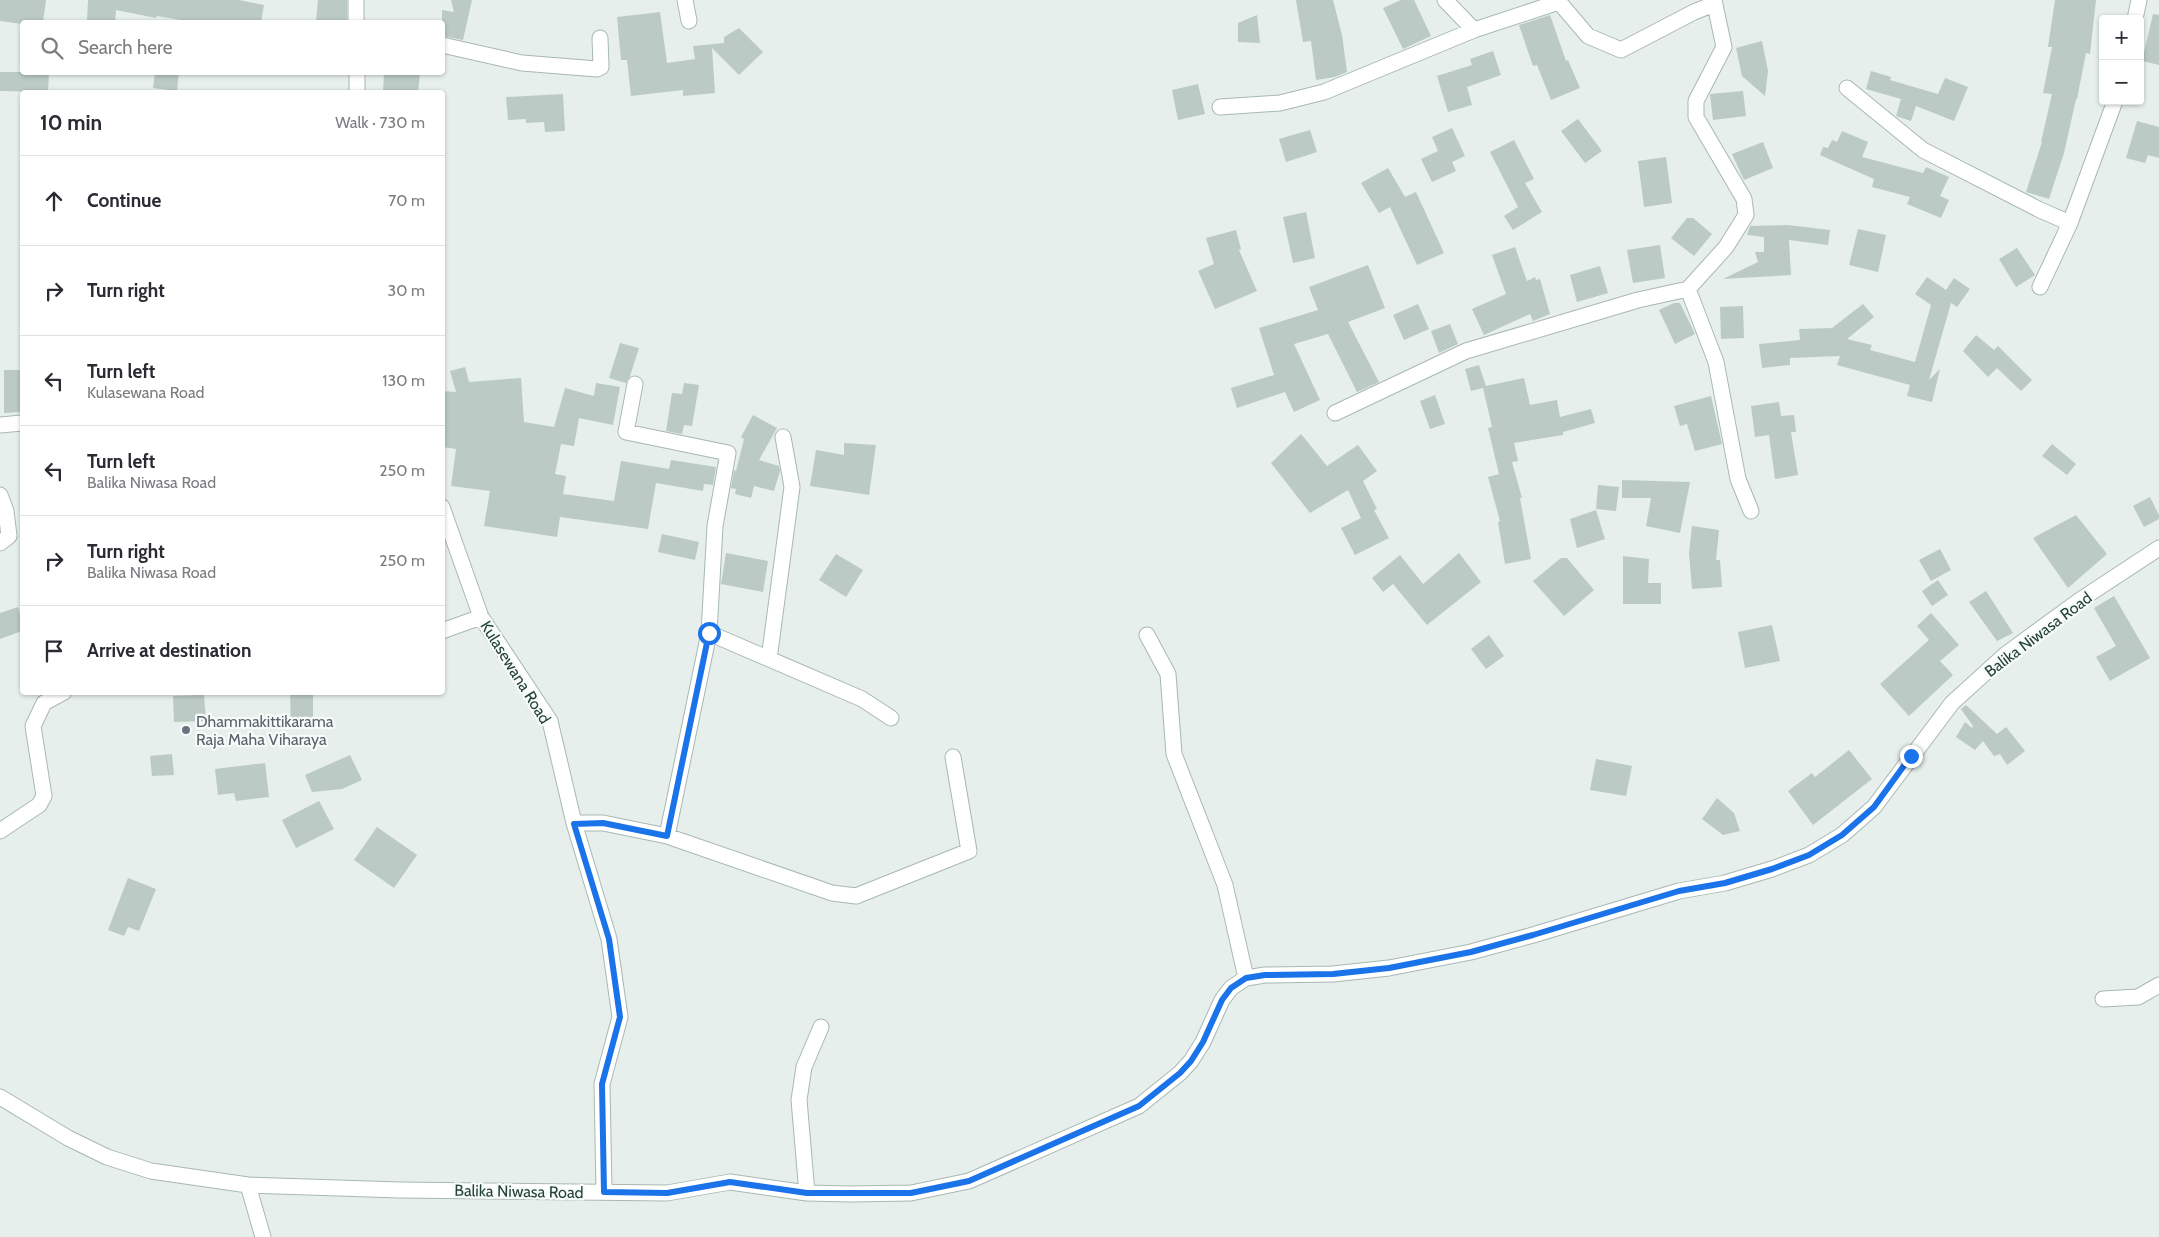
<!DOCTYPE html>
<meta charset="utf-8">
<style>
:root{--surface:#fff;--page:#f7f7f7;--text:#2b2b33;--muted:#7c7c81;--line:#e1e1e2}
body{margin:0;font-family:Cabin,sans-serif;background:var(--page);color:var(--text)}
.controls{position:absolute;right:15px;top:15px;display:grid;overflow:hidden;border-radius:5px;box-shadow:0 1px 4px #0004}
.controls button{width:45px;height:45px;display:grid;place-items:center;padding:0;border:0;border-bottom:1px solid var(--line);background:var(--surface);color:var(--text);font:25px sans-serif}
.stop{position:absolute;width:15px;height:15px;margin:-11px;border:4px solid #1a73e8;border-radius:50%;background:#fff}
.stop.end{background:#1a73e8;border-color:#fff;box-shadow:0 1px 5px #0008}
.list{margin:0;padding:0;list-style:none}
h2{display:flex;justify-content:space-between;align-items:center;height:65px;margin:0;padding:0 20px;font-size:21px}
h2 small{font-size:16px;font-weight:400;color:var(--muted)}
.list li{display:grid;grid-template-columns:32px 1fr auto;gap:15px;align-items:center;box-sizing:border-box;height:90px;padding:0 20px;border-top:1px solid var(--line)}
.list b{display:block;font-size:19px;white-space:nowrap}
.list p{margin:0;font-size:16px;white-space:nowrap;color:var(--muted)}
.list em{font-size:16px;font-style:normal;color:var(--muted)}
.icon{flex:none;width:28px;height:28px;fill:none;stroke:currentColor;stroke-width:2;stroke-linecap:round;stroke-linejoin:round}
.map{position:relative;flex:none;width:2159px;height:1237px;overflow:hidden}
.search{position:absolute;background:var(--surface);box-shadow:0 1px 4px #0004;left:20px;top:20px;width:425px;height:55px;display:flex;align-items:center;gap:12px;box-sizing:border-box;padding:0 18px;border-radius:5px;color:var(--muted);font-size:19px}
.panel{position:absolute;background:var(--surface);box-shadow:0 1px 4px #0004;left:20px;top:90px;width:425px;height:605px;border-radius:5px}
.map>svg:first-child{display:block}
.building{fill:#bbcac4}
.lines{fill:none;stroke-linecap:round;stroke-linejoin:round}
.minor-casing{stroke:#a8b8b2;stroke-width:17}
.minor{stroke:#fff;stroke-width:15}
.route{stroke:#1a73e8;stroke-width:6}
.worship-dot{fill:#6b7280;stroke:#f7fbf9;stroke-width:2}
.labels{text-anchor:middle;stroke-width:4.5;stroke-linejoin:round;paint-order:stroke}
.street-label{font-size:16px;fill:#24423a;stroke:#f7fbf9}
.worship-label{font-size:16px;fill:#5b616d;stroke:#f7fbf9;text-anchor:start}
</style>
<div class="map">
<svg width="2159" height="1237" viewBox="0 0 2159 1237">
<rect width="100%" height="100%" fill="#e6efeb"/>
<!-- building -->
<path class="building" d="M0 0H46L43 22H22V24L0 21Z
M88 0H239L264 5 261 22H193L157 16 156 18 116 10 115 22 87 20Z
M318 0H347V22H316Z
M451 0H472L463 40 442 36V10L454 12Z
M1296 0H1333L1342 35 1347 72 1335 77 1316 80 1311 41 1303 42Z
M1401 0H1414L1431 36 1403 49 1383 8Z
M2055 0H2096L2090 54 2086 53 2077 99H2076L2064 153 2049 199 2026 192 2042 142H2041L2052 94 2043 93 2052 47H2048Z
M660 12 667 63 695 59 693 46 724 43V37L739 28 763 52 739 75 712 48 715 93 683 96V90L631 96 627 60H621L617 17Z
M2153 14 2159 15V65L2142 61Z
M1257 15 1260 43 1238 42V23Z
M1550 15 1566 61 1568 60 1580 88 1551 100 1537 65 1533 66 1519 25Z
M1762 41 1768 71 1765 96 1742 76 1736 48Z
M1493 51 1501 75 1467 87 1472 105 1448 112 1437 76 1472 65 1470 59Z
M1871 71 1891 77 1890 80 1938 94 1945 78 1968 87 1954 121 1916 106 1911 121 1896 116 1901 99 1866 89Z
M0 72H49L48 92 0 91Z
M155 72H179L177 91 153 88Z
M384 72H420L418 92H383Z
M1198 84 1205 114 1178 120 1172 90Z
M1743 91 1746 116 1713 120 1710 94Z
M563 94 565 131 545 132 544 122 526 123V119L508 120 506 97Z
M1578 119 1602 151 1585 163 1561 131Z
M2137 121 2159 127V158L2148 155 2145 163 2126 158Z
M1452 128 1465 156 1452 162 1456 171 1432 182 1421 159 1438 151 1432 137Z
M1310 130 1317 152 1286 162 1279 139Z
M1842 131 1868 142 1862 157 1923 173 1926 167 1949 177 1940 196 1949 200 1941 218 1907 204 1910 197 1872 187 1874 179 1820 155 1823 147 1828 148 1832 140 1837 142Z
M1514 140 1534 179 1525 183 1542 212 1513 230 1504 216 1518 207 1490 152Z
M1763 142 1773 168 1744 180 1732 154Z
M1666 157 1672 203 1644 207 1638 161Z
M1388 168 1405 197 1416 192 1444 253 1417 265 1390 207 1379 213 1361 183Z
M1306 212 1315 258 1293 263 1283 217Z
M1687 218H1693L1712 234 1694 256 1671 238Z
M1788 225 1830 230 1828 245 1789 240 1791 275 1723 279 1758 262 1755 252H1764V237L1747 235 1750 226Z
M1858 229 1886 235 1878 272 1849 265Z
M1236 230 1241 249 1239 250 1257 291 1215 309 1198 271 1214 264 1206 238Z
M1660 245 1665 278 1633 283 1627 250Z
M1515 247 1527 281 1535 277 1536 280 1540 279 1550 314 1533 321 1530 314 1484 335 1472 309 1506 294 1492 255Z
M2017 248 2035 275 2016 287 1999 259Z
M1368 265 1385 308 1348 322 1379 382 1357 392 1328 334 1294 344 1320 400 1294 412 1285 392 1237 408 1231 388 1274 375 1259 328 1318 310 1309 287Z
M1600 266 1608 293 1577 302 1570 275Z
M1927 277 1946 290 1954 278 1970 289 1957 307 1951 303 1929 380 1940 369 1932 402 1907 396 1910 385 1837 365 1840 356 1790 358V365L1762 368 1759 344 1800 340 1799 329 1832 328 1863 304 1874 317 1847 339 1872 345 1870 350 1915 362 1931 305 1915 294Z
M1674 303H1680L1695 334 1675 344 1659 310Z
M1418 304 1429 329 1404 340 1393 315Z
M1743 306 1744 338 1721 339 1720 307Z
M1450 324 1458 344 1439 353 1431 331Z
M1976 335 1994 350 1998 346 2032 380 2021 391 1997 368 1988 377 1963 351Z
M620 343 639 348 630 376 626 383 609 378Z
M1479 365 1486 386 1524 378 1530 405 1557 400 1560 417 1591 409 1595 423 1563 432V435L1514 443 1518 461 1512 462 1522 498H1520L1531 559 1505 564 1498 522 1500 521 1488 477 1499 474 1488 428 1492 427 1483 388 1471 391 1465 369Z
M465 367 469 382 521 378 524 422 554 427 565 388 594 396 596 383 620 387 613 425 579 418 574 446 561 444 555 474 566 476 563 494 614 501 621 461 669 469 671 460 716 467 713 485 704 484 703 491 656 483 648 529 560 517 557 537 484 526 490 491 451 486 456 449 442 447V391L456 392 450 371Z
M4 370H22V412L4 413Z
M684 383 699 385 692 426 684 425 682 434 666 431 672 393 682 394Z
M1435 395 1445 424 1430 429 1420 401Z
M1711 396 1722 444 1695 451 1687 424 1680 426 1674 406Z
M1779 402 1781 416 1794 415 1796 432H1791L1798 475 1775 479 1769 435 1755 437 1751 406Z
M753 415 777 428 759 460 779 466 780 471 774 491 754 486 751 498 735 494 736 489 731 488 734 470 736 471 744 439 741 437Z
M1301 434 1327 466 1358 445 1377 471 1363 481 1377 509 1374 510 1389 538 1355 555 1341 528 1361 518 1348 490 1310 513 1271 463Z
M844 443 876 445 869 495 810 486 816 450 844 455Z
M2052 444 2076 464 2067 475 2042 456Z
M1622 480 1690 482 1680 533 1646 526 1651 498H1622Z
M1598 485 1619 487 1616 511 1596 509Z
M2150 497 2159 515V519L2144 527 2133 506Z
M1596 510 1605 539 1577 548 1570 519Z
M2076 515 2107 554 2068 588 2033 538Z
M1692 526 1719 530 1716 560H1720L1722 587 1692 589 1689 553Z
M662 534 699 542 695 560 658 552Z
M1940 549 1951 570 1931 581 1919 560Z
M726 553 768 561 763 592 721 584Z
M1459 553 1481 582 1427 625 1393 584 1383 592 1372 578 1400 555 1423 584Z
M836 554 863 570 846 597 819 580Z
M1623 556 1649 559 1648 583H1661V604H1623Z
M1561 558H1567L1594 590 1564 616 1533 581Z
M1938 580 1948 595 1932 606 1922 591Z
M1986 591 2013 633 1997 641 1969 602Z
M2114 596 2150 658 2110 681 2096 657 2116 646 2094 608Z
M18 607 22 621V631L0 639V613Z
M1931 613 1959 645 1940 661 1953 675 1909 716 1880 684 1929 640 1917 626Z
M1772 625 1780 661 1745 668 1738 632Z
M1489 635 1504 656 1486 669 1471 649Z
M290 692H313V724H291Z
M204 695 206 721 174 722 173 696Z
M1966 705 1997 734 2006 727 2025 751 2007 765 2000 754 1994 756 1983 741 1975 750 1956 737 1965 722 1972 728 1973 726 1961 709Z
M1849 750 1872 779 1813 825 1788 791 1812 773 1815 777Z
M172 754 174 775 152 776 150 756Z
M350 755 362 780 342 789 312 792 305 775Z
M1596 759 1632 766 1626 796 1590 790Z
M265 763 269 797 236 801 234 793 218 795 215 769Z
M1717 798 1734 813 1740 831 1723 835 1702 819Z
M319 801 334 829 296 848 282 820Z
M377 827 417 855 394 888 354 860Z
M128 878 156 889 139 931 128 927 124 936 108 930Z"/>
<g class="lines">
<!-- minor casing -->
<g class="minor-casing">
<path id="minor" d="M356 0V22
M685 0 689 21
M1445 0 1474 30
M1714 0 1724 47 1696 101V117L1744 199 1746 215 1726 247 1688 289 1716 362 1738 479 1751 511
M2135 19 2139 0
M442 45 522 63 597 69 601 67 600 38
M357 72V92
M1847 88 1923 150 2040 210 2070 223
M1220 107 1280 103 1324 92 1474 30 1559 2 1588 36 1621 50 1694 12 1714 4
M2040 287 2070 223 2115 101
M635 384 626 432 728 453 715 526 709 633 667 836
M1335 413 1466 351 1638 300 1688 289
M0 425 22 423
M0 495 6 511 9 536 0 543
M442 507 481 617 550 721 574 823 609 939 620 1017 602 1084 604 1192
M442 631 481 617
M709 633 862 699 891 718
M1147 635 1168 674 1174 754 1225 885 1246 978
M769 659 792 487 783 437
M574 823H603L667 836 832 893 856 896 969 851 953 757
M0 831 39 805 44 796 33 726 44 703 64 692
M2103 999 2138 997 2159 985
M0 1097 68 1138 107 1157 151 1171 248 1185 399 1190 667 1193 730 1182 807 1193 850 1194 911 1193 969 1181 1139 1106 1180 1073 1191 1061 1203 1042 1222 1000 1231 988 1246 978 1265 975 1333 974 1389 968 1471 952 1533 935 1679 891 1725 883 1772 869 1809 855 1842 835 1874 807 1952 703 2006 654 2080 600 2159 548
M248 1185 263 1237
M807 1193 799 1100 804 1067 821 1027"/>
</g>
<!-- minor -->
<use href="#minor" class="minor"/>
</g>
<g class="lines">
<!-- route -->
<path class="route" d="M709 633 667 836 603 823 574 824 609 939 620 1017 602 1084 604 1192 667 1193 730 1182 807 1193H911L969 1181 1139 1106 1180 1073 1191 1061 1203 1042 1222 1000 1231 988 1246 978 1265 975 1333 974 1389 968 1471 952 1533 935 1679 891 1725 883 1772 869 1809 855 1842 835 1874 807 1911 756"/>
</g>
<!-- markers -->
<circle class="worship-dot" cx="186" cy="730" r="5"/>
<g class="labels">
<!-- street labels -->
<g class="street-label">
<text transform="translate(2038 634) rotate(-37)" y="6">Balika Niwasa Road</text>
<text transform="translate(516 672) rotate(58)" y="6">Kulasewana Road</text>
<text transform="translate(519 1191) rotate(1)" y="6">Balika Niwasa Road</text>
</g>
<!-- worship labels -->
<g class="worship-label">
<text x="196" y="727">Dhammakittikarama<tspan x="196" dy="18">Raja Maha Viharaya</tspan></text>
</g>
</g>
</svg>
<div class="controls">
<button>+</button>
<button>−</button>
</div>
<div class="stop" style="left:709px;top:633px"></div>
<div class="stop end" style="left:1911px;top:756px"></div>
<div class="search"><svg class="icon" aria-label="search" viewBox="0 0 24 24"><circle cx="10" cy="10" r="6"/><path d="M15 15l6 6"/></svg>Search here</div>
<section class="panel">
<h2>10 min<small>Walk · 730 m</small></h2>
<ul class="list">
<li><svg class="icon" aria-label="ahead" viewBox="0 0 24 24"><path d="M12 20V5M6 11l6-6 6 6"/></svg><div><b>Continue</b></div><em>70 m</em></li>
<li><svg class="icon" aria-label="right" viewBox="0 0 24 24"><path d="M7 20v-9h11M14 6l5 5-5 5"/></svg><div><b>Turn right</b></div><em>30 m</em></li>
<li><svg class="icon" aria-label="left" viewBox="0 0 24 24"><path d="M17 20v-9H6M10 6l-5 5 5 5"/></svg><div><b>Turn left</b><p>Kulasewana Road</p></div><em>130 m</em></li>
<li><svg class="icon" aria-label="left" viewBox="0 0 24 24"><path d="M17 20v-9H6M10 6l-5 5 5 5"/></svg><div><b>Turn left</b><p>Balika Niwasa Road</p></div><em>250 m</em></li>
<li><svg class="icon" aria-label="right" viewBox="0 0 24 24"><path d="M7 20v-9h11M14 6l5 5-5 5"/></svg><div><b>Turn right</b><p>Balika Niwasa Road</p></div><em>250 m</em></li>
<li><svg class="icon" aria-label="arrive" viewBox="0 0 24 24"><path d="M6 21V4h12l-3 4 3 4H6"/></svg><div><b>Arrive at destination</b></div></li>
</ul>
</section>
</div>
